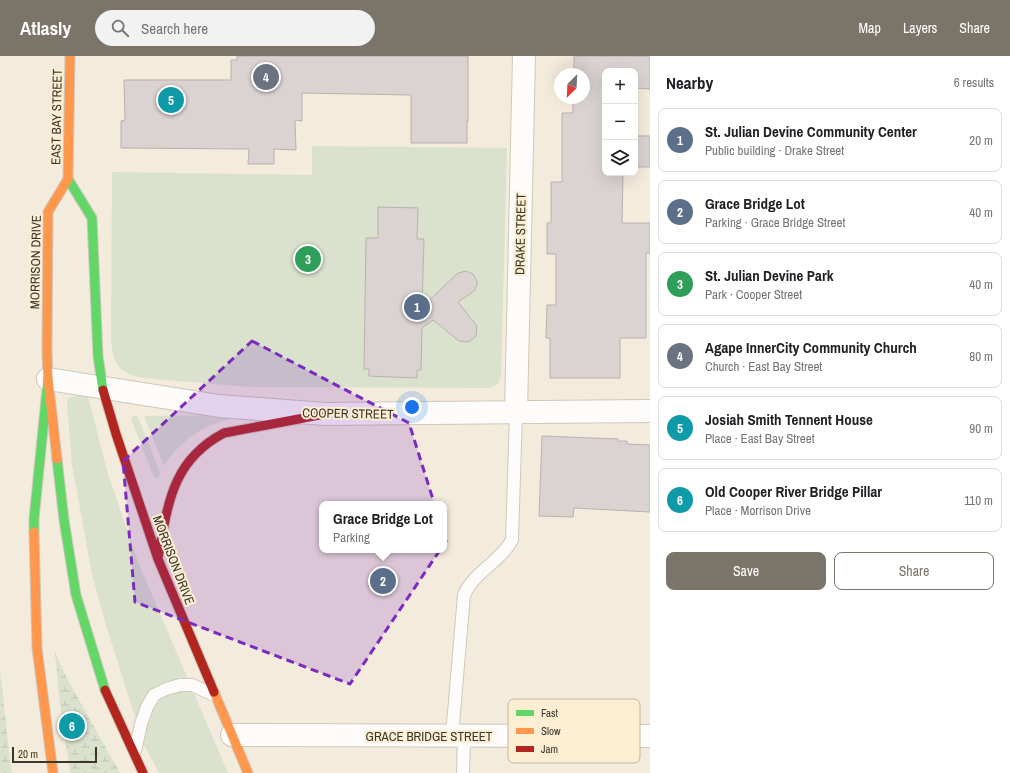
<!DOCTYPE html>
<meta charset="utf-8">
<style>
:root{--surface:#fff;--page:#f2f2f2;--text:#202124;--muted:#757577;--line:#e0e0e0;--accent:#7b7569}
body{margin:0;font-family:"Archivo Narrow",sans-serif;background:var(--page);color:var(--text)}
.controls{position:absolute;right:12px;top:12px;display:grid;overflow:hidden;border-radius:8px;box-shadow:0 4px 16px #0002}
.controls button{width:36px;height:36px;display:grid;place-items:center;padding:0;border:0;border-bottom:1px solid var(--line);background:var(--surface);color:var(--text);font:20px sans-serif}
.compass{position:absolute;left:554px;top:12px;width:36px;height:36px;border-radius:50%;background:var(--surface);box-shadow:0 4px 16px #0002;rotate:204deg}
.scale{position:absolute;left:12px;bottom:10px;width:85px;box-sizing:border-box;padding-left:4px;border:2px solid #3b362b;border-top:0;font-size:11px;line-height:14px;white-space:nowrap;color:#3b362b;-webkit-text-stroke:3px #fceed3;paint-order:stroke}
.you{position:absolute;left:412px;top:351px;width:14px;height:14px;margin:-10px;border:3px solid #fff;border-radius:50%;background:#1a73e8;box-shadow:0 0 0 6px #1a73e833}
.badge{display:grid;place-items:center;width:26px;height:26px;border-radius:50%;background:var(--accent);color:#fff;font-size:13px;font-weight:700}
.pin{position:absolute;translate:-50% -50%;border:2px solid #fff;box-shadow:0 1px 4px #0006}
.popup{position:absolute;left:319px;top:445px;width:128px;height:52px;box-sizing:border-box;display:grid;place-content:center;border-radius:8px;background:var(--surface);filter:drop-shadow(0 1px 3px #0005);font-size:13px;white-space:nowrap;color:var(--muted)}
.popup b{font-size:15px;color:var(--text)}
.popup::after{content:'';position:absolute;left:50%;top:100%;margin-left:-8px;border:8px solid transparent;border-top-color:var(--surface)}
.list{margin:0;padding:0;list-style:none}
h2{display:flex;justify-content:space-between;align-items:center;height:52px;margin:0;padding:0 16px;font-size:17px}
h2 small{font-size:13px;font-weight:400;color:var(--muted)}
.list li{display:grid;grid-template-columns:26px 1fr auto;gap:12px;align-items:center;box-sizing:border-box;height:64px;margin:0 8px 8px;padding:0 8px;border:1px solid var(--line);border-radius:8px}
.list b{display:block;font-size:15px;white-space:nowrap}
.list p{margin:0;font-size:13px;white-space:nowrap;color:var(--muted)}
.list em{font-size:13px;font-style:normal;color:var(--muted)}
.actions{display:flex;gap:8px;padding:12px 16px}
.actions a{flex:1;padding:9px 0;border:1px solid var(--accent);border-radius:8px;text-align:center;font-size:14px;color:var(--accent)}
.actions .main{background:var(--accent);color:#fff}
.icon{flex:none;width:22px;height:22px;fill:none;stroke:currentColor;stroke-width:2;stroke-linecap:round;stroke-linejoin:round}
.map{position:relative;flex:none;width:650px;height:717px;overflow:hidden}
header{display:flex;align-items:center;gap:24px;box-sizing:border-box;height:56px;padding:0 20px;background:var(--accent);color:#fff}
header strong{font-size:19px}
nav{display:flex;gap:22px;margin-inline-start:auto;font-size:14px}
.search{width:280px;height:36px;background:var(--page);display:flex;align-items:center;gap:10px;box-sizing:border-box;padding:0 14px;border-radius:22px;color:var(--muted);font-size:15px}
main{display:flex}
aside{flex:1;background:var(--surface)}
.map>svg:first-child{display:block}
.green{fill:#dae2cd}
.wetland{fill:url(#wetland-marsh)}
.building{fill:#dbd2d2;stroke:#b9b1af}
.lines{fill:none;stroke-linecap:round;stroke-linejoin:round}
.lane-casing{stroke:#cfc8bc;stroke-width:14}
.street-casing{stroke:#cfc8bc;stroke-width:24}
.fast-casing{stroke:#cfc8bc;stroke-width:11}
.slow-casing{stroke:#cfc8bc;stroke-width:11}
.jam-casing{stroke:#cfc8bc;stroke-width:11}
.lane{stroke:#fdfcfa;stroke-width:12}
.street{stroke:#fdfcfa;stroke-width:22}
.fast{stroke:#63d668;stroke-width:9}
.slow{stroke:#ff974d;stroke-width:9}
.jam{stroke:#b3261e;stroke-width:9}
.marked{fill:#7b2cbf;fill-opacity:0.2;stroke:#7b2cbf;stroke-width:3;stroke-dasharray:8 5;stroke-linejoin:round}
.labels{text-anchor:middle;stroke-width:4;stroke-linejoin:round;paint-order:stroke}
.street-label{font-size:13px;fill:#3b362b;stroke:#fceed3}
.key{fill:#fceed3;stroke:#c2b7a1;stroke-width:1}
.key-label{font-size:11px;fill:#3b362b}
</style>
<header>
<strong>Atlasly</strong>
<div class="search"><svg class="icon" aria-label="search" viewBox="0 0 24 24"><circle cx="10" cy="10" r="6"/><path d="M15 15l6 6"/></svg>Search here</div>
<nav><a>Map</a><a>Layers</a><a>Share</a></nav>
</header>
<main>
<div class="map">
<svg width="650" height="717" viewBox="0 0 650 717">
<defs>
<pattern id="wetland-marsh" width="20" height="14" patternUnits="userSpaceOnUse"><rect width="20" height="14" fill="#dae2cd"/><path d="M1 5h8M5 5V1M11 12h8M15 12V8" fill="none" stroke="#bcc2b0"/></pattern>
</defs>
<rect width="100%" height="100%" fill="#f3ebdc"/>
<!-- green -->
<path class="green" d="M312 90 507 92 501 320C499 329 495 331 486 332L249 331 143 322 131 319 121 313 114 303 111 286 112 116 312 119Z
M84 338 88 340 107 415 138 506 228 717H159L144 689 105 566 92 518 72 409 67 348 68 342Z
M133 359 138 361 160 416 159 421 157 422 154 421 131 363Z
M228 359 231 360V362L228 364C201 370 179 386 164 410L144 360Z"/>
<!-- wetland -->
<path class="wetland" d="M55 596 64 617 120 717H70L60 648Z
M0 614 10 704 12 717H0Z"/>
<!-- building -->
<path class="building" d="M237 0H468V66L467 65V87H411V39L302 37V65L295 64 296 94 274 93V108H248L249 93 121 92V65L125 64 124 24H231V4H237Z
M574 0H650V33L635 32V15H605V117H623L622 167H650V197H646V282H620V322H550V282H546L547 249H556V198H547V167H551V126H562V57H573V42H584V18H574Z
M635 80H650V111H635Z
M378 151 418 152 417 183H424L422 251 458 217 466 215 473 218 477 225V229L474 235 458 246 477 270 476 280 470 285 467 286 459 285 433 264 422 272 421 314H417V322L369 320V313H364L366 182H378Z
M542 380 618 383V385H627V388L650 389V456L574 452 573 461 539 460Z"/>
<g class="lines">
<!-- lane casing -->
<g class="lane-casing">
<path id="lane" d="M452 680 464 539C474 516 500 506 512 484L516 356
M135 695 141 668 147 651 154 639 166 633 180 629H192L214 639
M463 717 464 680"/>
</g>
<!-- street casing -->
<g class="street-casing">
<path id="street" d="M48 323 219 350 325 358 650 355
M516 356 524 0
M232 679 650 680"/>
</g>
<!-- fast casing -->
<g class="fast-casing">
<path id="fast" d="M68 123 92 162 98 300 103 334
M57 403 64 464 76 539 105 634
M34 476V463L48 323"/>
</g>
<!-- slow casing -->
<g class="slow-casing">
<path id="slow" d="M68 123 70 0
M57 403 48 323 47 296 48 156 68 123
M34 476 37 592 53 717
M214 636 248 717"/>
</g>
<!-- jam casing -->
<g class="jam-casing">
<path id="jam" d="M103 334 116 378 158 503 214 636
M158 502C168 449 171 405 224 377L325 358
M105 634 143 717"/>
</g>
<!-- lane -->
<use href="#lane" class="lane"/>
<!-- street -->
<use href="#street" class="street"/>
<!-- fast -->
<use href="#fast" class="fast"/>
<!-- slow -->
<use href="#slow" class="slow"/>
<!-- jam -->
<use href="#jam" class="jam"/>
</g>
<!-- marked area -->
<path class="marked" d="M252 285 409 367 446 485 350 628 135 546 123 405Z"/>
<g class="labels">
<!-- street labels -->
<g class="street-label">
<text transform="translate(56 61) rotate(-89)" y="5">EAST BAY STREET</text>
<text transform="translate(520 178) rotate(-89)" y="5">DRAKE STREET</text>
<text transform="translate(35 206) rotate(-89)" y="5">MORRISON DRIVE</text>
<text transform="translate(348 357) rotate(1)" y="5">COOPER STREET</text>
<text transform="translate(174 504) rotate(69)" y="5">MORRISON DRIVE</text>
<text x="429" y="685">GRACE BRIDGE STREET</text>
</g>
</g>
<!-- legend -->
<rect x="508" y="643" width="132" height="64" rx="6" class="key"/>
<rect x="516" y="654" width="18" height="6" fill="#63d668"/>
<rect x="516" y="672" width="18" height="6" fill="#ff974d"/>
<rect x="516" y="690" width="18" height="6" fill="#b3261e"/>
<g class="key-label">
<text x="541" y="661">Fast</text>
<text x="541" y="679">Slow</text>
<text x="541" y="697">Jam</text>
</g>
</svg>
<div class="controls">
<button>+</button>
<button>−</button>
<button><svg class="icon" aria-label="layers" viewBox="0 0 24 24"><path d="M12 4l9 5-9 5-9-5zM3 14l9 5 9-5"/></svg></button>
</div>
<svg class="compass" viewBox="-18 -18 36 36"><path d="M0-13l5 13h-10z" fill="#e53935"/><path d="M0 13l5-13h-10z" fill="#757577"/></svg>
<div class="scale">20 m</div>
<div class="you"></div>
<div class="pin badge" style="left:417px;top:251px;background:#5c6f8a">1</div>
<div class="pin badge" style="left:383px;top:525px;background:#5c6f8a">2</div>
<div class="popup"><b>Grace Bridge Lot</b>Parking</div>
<div class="pin badge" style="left:308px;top:203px;background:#2e9e5b">3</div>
<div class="pin badge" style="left:266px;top:21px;background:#6b7280">4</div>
<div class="pin badge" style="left:171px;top:44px;background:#0f9aa8">5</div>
<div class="pin badge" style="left:72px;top:670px;background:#0f9aa8">6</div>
</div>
<aside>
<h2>Nearby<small>6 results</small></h2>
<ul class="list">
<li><span class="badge" style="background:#5c6f8a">1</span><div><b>St. Julian Devine Community Center</b><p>Public building · Drake Street</p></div><em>20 m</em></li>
<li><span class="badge" style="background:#5c6f8a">2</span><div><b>Grace Bridge Lot</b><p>Parking · Grace Bridge Street</p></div><em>40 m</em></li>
<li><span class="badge" style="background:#2e9e5b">3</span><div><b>St. Julian Devine Park</b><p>Park · Cooper Street</p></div><em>40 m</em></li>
<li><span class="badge" style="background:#6b7280">4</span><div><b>Agape InnerCity Community Church</b><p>Church · East Bay Street</p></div><em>80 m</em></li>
<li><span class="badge" style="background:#0f9aa8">5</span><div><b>Josiah Smith Tennent House</b><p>Place · East Bay Street</p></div><em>90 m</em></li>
<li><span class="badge" style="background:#0f9aa8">6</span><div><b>Old Cooper River Bridge Pillar</b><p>Place · Morrison Drive</p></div><em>110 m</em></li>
</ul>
<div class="actions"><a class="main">Save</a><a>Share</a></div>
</aside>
</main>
